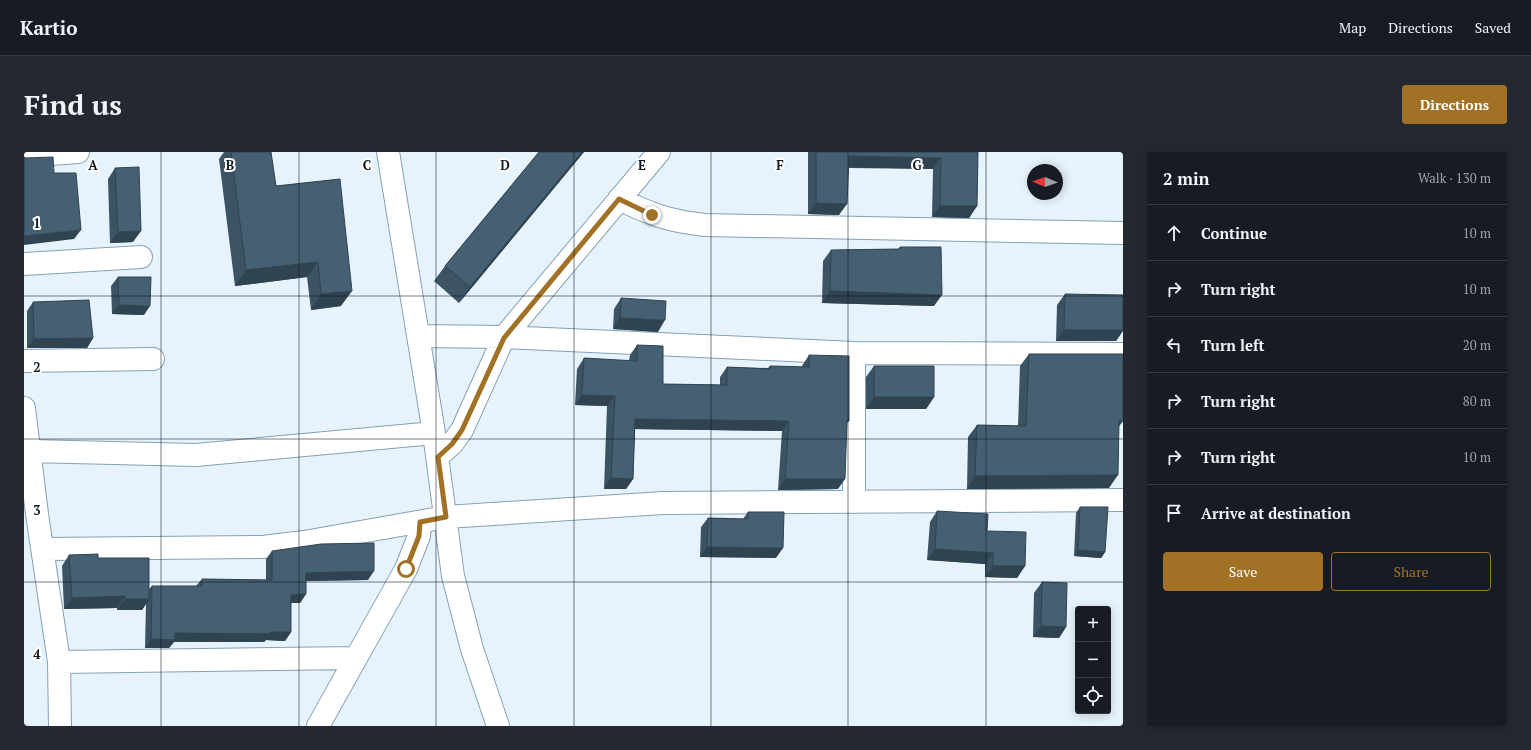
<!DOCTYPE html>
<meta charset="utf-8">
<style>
:root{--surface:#171b24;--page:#242831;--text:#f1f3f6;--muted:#9ea1a6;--line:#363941;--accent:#a17225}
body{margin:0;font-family:"PT Serif",serif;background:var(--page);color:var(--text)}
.controls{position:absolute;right:12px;bottom:12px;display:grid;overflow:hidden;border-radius:4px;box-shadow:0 2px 10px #0003}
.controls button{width:36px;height:36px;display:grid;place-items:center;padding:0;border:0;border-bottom:1px solid var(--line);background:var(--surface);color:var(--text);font:20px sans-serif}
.compass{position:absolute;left:1003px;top:12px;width:36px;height:36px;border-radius:50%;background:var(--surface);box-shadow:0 2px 10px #0003;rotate:272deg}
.stop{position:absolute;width:12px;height:12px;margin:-9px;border:3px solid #a17225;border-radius:50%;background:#fff}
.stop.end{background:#a17225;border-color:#fff;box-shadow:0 1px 4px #0008}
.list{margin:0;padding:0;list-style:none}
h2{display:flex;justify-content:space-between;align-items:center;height:52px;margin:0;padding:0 16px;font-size:17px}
h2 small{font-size:13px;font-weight:400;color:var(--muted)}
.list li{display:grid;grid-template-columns:26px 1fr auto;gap:12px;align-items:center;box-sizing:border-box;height:56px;padding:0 16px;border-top:1px solid var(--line)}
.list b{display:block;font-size:15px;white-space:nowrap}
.list em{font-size:13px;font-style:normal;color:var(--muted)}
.actions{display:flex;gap:8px;padding:12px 16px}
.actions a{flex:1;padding:9px 0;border:1px solid var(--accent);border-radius:4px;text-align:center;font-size:14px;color:var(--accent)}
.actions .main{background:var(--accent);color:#fff}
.icon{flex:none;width:22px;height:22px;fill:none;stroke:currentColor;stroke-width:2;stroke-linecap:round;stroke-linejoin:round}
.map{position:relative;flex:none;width:1099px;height:574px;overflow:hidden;border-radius:4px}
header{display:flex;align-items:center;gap:24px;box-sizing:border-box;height:56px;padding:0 20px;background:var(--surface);border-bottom:1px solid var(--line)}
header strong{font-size:19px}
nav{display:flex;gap:22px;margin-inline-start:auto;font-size:14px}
.intro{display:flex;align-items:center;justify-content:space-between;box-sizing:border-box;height:96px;padding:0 24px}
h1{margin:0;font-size:28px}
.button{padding:10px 18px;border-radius:4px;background:var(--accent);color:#fff;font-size:14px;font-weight:700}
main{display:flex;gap:24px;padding:0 24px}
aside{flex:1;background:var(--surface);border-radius:4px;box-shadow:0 2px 10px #0003}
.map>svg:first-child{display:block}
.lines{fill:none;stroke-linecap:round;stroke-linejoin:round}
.minor-casing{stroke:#84a1b5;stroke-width:24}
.minor{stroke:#fff;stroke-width:22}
.wall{fill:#3b5362}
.shaded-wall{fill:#304350}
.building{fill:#456072;stroke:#304350}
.route{stroke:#a17225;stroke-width:5}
.grid{fill:none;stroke:#0d181f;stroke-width:1;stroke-opacity:0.55}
.grid-label{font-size:13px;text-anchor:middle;font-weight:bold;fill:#0d181f;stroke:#fff;stroke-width:4;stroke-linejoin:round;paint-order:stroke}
</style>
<header>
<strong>Kartio</strong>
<nav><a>Map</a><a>Directions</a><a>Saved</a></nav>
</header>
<div class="intro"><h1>Find us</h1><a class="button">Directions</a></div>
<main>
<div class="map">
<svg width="1099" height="574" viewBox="0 0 1099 574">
<rect width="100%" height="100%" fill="#e7f3fc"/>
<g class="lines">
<!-- minor casing -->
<g class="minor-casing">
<path id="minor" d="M364 0 410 281 429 424 448 497 474 574
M0 4 54 0
M595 47C628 63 645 69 681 73L1099 81
M0 112 117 105
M394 184 480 185 830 201 1099 202
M0 209 129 207
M0 256 13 362 35 510 36 574
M6 299 172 303 410 281
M413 305 428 292 438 278 480 185 635 0
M830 350V201
M20 397 239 395 280 390 422 365 639 351 1099 348
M35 510 332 506
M294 574 382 417 395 384 396 370"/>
</g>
<!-- minor -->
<use href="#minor" class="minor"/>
</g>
<!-- wall -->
<path class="wall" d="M200 0H247L252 34 316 27 317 154 287 158 283 125 211 134 195 7Z
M515 0H560L435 151 410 129 421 114Z
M784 0H954L953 54 945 66 908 65 909 17 824 16 815 63 784 62Z
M91 16 109 90 86 91 84 27Z
M876 95 910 154 798 151 799 109 807 98 874 97Z
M94 125 120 163 88 162 87 134Z
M1041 142 1099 178 1092 189H1032L1033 153Z
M597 146 634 180 589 177 590 157Z
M9 150 69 186 63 196H3V159Z
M613 193 639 232 696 233V225L703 215 744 216 746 214 778 215V214L785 203 825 269 823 271 814 337 754 338 758 279 611 277 609 327 602 337H580L583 254 551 253 553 217 560 206 605 209 606 203Z
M1005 202 1095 274 1085 336 943 337 944 285 953 273 994 274 996 214Z
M850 214 910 245 902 257H842V225Z
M1056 355 1081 400 1077 406 1050 404 1052 361Z
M913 359 963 379 1001 414 993 426 961 425V412L903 408 906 370Z
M724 360 752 406 676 405 677 375 684 366 719 367Z
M248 399 344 428 282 429V442L276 451H267V480L261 489 242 488 240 490H150L145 496H121L122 452 118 458H93V456L40 457 38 414 45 403 74 406 125 437 128 434H172L178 427 242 428V407Z
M1018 430 1042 475 1035 486 1009 485 1010 441Z"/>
<!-- shaded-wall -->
<path class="shaded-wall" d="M558 0H560L435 151 446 135Z
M825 4 917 6 909 17 817 15Z
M792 51 823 52 815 63 784 62Z
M916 54H953L945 66 908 65Z
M57 78 50 87 0 93V84Z
M117 79 109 90 86 91 94 80Z
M294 110 283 125 211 134 222 118Z
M328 139 317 154 287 158 297 142Z
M806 139 918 143 910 154 798 151Z
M95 153 126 154 120 163 88 162Z
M596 166 641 168 634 180 589 177Z
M1040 178H1099V179L1092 189H1032Z
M69 186 63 196H3L10 187Z
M558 243 591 244 583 254 551 253Z
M850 245H910L902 257H842Z
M611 267 765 269 758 279 604 277Z
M1095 269H1099L1090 281Z
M1094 323 1085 336 943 337 951 324Z
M587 326 609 327 602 337H580Z
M761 327H821L814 337 754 338Z
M683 395 759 396 752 406 676 405Z
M911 397 969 401 961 412 903 408Z
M1054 398 1081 400 1077 406 1050 404Z
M969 414H1001L993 426 961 425Z
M350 419 344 428 276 429 282 421Z
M282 442 276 451H261L267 443Z
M101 444 93 456 40 457 48 446Z
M101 447H125L118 458H93Z
M1017 474 1042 475 1035 486 1009 485Z
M246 480H267L261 489 242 488 240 490H150L145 496H121L127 487 151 481Z"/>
<!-- building -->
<path class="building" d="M207 0H247L252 34 316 27 328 139 297 142 294 110 222 118Z
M515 0H558L446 135 421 114Z
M792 0H954L953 54H916L917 6 825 4 823 52 792 51Z
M0 5 2 6 29 5 30 21H52L57 78 0 84Z
M115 15 117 79 94 80 91 16Z
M876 95H917L918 143 806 139 807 98 876 97Z
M94 125H127L126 154 95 153Z
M1041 142 1099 143V178H1040Z
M597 146 642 149 641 168 596 166Z
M65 148 69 186 10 187 9 150Z
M613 193 639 194V232L703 233V215L746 217V214L785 215V203L825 204V269H823L821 327H761L765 269 611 267 609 327 587 326 591 244 558 243 560 206 613 209Z
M1005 202H1099V269H1095L1094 323 951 324 953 273 1002 274Z
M850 214H910V245H850Z
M1056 355H1084L1081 400 1054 398Z
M913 359 964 362 963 379 1002 380 1001 414H969V401L911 397Z
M724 360H760L759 396 683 395 684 366 724 367Z
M350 391V419L282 421V442L267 443V480H246V482L151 481V488L127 487 128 434H178V427L248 428V399L297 392Z
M74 402V406H125V447H101V444L48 446 45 403Z
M1018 430 1043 431 1042 475 1017 474Z"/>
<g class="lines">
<!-- route -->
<path class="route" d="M382 417 395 384 396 370 422 365 414 305 428 292 438 278 480 186 595 47 628 63"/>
</g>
<!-- grid -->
<path class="grid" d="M137 0V574M275 0V574M412 0V574M550 0V574M687 0V574M824 0V574M962 0V574M0 144H1099M0 287H1099M0 430H1099"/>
<g class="grid-label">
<text x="69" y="18">A</text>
<text x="206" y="18">B</text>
<text x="343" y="18">C</text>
<text x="481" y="18">D</text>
<text x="618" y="18">E</text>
<text x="756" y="18">F</text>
<text x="893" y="18">G</text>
<text x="13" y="76">1</text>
<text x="13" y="220">2</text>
<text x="13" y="363">3</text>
<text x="13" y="507">4</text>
</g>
</svg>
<div class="controls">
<button>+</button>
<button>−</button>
<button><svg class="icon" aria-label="locate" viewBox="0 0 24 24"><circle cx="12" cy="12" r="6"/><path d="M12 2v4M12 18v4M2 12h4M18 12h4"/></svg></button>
</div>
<svg class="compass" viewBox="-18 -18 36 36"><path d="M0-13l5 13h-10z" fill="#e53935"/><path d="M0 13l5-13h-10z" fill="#9ea1a6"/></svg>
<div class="stop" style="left:382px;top:417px"></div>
<div class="stop end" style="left:628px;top:63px"></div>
</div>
<aside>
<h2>2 min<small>Walk · 130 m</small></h2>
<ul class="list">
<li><svg class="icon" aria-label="ahead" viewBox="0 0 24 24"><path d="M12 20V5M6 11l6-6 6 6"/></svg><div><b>Continue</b></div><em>10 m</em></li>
<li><svg class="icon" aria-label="right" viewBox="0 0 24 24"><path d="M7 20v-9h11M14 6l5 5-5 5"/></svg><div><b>Turn right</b></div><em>10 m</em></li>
<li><svg class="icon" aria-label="left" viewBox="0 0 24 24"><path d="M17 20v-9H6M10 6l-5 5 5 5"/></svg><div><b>Turn left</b></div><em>20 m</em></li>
<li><svg class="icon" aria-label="right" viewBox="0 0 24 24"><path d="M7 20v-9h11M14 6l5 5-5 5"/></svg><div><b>Turn right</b></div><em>80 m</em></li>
<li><svg class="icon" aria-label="right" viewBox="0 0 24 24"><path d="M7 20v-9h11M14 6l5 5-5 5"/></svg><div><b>Turn right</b></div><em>10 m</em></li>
<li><svg class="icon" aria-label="arrive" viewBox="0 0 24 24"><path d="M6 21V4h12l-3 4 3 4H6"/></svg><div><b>Arrive at destination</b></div></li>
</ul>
<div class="actions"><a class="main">Save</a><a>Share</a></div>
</aside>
</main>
